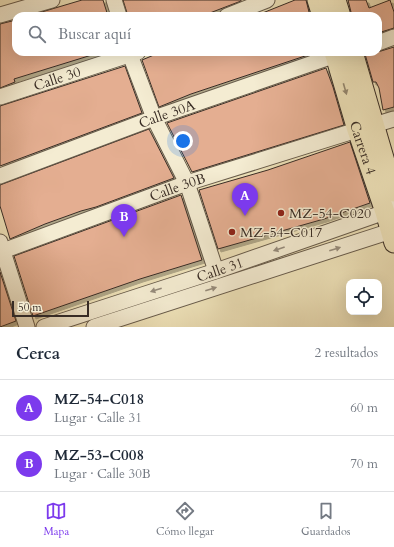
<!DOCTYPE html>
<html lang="es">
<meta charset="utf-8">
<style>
:root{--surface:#fff;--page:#f2f2f3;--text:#1f2937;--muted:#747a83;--line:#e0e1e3;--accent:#7c3aed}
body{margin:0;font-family:Cardo,serif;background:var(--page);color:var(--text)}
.controls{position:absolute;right:12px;bottom:12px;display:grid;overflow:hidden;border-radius:8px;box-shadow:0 4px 16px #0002}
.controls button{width:36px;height:36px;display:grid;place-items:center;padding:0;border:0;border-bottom:1px solid var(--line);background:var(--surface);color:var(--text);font:20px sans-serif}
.scale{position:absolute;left:12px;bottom:10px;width:77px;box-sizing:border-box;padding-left:4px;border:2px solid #382c25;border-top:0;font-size:11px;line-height:14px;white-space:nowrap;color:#382c25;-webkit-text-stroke:3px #f4ecd2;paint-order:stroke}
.you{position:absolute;left:183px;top:141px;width:14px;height:14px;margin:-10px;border:3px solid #fff;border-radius:50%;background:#1a73e8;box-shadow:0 0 0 6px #1a73e833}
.badge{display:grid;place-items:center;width:26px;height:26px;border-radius:50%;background:var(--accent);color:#fff;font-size:13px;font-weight:700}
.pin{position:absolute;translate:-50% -33px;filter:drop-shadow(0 1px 2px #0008)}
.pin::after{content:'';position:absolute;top:21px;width:14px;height:12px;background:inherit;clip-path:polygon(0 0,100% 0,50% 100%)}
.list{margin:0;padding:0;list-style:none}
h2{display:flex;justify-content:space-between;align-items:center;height:52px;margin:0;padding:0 16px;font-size:17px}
h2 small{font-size:13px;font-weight:400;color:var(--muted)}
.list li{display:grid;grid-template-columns:26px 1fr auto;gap:12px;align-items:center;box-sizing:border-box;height:56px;padding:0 16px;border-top:1px solid var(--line)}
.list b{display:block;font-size:15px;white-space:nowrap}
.list p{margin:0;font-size:13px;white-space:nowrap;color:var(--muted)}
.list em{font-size:13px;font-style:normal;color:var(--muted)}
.icon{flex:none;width:22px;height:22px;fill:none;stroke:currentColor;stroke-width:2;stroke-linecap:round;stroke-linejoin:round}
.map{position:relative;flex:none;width:394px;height:327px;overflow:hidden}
.search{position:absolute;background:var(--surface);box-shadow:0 4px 16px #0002;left:12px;right:12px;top:12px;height:44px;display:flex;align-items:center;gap:10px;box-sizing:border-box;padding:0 14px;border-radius:12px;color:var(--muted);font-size:15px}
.sheet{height:164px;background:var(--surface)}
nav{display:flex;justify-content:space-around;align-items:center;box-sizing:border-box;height:56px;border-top:1px solid var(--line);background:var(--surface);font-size:11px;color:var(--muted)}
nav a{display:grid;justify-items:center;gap:2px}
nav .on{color:var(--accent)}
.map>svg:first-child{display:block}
.building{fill:#e4ae91;stroke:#382c25;filter:url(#shadow)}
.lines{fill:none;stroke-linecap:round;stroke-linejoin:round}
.minor-casing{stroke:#665a4a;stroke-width:17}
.major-casing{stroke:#382c25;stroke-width:21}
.minor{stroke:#f4ecd2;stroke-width:15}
.major{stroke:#eee2b9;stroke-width:19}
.oneway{fill:#93876f}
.oneway2{fill:#968c7c}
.poi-dot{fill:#8f2418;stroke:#f4ecd2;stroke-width:1.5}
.labels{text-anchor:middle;stroke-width:3;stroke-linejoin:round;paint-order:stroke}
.street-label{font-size:14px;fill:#382c25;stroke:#f4ecd2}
.poi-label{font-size:14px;fill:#382c25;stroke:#f4ecd2;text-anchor:start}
</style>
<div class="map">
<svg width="394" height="327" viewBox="0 0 394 327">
<defs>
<filter id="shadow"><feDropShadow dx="3" dy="3" stdDeviation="0" flood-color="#0004"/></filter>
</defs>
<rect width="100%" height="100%" fill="#eee2b9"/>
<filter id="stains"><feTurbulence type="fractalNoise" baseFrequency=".005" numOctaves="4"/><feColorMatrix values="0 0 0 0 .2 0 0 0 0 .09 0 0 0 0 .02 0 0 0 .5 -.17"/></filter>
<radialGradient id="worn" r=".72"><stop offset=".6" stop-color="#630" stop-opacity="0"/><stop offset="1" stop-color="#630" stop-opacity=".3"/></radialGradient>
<!-- building -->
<path class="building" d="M82 0H103L108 16H35V14Z
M123 0H241V1L202 16H128Z
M295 0H306L310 16H255Z
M348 0H366L369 8 390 0 394 12V28L378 33V16H352Z
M16 20V52H95V54L14 79 15 82 0 88V24Z
M394 47V107L383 110 379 88 376 82H373L365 54 372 52 381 51Z
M161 52H317L191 94 159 107 142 60Z
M125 66 142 113 0 166V106Z
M326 68 333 87 344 125 192 172 167 123Z
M149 129 174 178 96 207 81 211 45 224 10 239 0 206V185Z
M350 142 370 203 324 219 218 249 199 190 268 170Z
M181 195 202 260 140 279 33 316 14 256Z
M0 272 16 321 0 327Z"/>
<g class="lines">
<!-- minor casing -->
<g class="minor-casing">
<g id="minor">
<path d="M114 0 119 16"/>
<path d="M0 15 52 0"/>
<path d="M227 16 267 0"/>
<path d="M378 43 394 37"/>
<path d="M129 52 154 118 187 183 216 271"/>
<path id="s1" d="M0 97 138 52"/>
<path d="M374 125 394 119"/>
<path id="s2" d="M0 176 154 118 336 55"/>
<path d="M0 242 27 327"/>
<path id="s3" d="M0 252 187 183 357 130"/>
<path id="s4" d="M44 327 216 271 385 212 394 206"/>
<path d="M94 327 394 230"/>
</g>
</g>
<!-- major casing -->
<g class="major-casing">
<g id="major">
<path d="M317 0 322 16"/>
<path d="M336 0 341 16"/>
<path id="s5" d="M334 52 357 130 385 212 394 243"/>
<path d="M353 52 394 192"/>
</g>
</g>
<!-- minor -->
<use href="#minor" class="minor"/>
<!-- major -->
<use href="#major" class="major"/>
</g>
<!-- one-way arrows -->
<defs><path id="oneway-solid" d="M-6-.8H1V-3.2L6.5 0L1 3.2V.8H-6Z"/></defs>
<use class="oneway" href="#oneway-solid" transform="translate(345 89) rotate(74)"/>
<g class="oneway2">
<use href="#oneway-solid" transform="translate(279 249) rotate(161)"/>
<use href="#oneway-solid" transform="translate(335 249) rotate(-18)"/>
<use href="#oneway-solid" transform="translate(211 289) rotate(-18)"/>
<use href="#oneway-solid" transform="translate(156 290) rotate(162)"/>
</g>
<!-- markers -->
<g class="poi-dot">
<circle cx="281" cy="213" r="4"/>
<circle cx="232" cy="232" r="4"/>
</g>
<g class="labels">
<!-- street labels -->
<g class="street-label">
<text dy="5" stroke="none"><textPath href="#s1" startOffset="60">Calle 30</textPath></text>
<text dy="5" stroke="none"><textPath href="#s2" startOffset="178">Calle 30A</textPath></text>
<text dy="5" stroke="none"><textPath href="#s5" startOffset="100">Carrera 4</textPath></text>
<text dy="5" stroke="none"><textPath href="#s3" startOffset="189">Calle 30B</textPath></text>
<text dy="5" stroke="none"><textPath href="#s4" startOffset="185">Calle 31</textPath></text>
</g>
<!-- poi labels -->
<g class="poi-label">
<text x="289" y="218">MZ-54-C020</text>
<text x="240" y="237">MZ-54-C017</text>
</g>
</g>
<rect width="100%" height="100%" filter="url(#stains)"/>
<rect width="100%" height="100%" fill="url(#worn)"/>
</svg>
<div class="controls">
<button><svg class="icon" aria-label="locate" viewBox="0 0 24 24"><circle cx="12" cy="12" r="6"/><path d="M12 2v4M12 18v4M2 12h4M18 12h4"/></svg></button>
</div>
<div class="scale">50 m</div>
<div class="you"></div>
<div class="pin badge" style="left:245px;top:216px">A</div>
<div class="pin badge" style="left:124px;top:237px">B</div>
<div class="search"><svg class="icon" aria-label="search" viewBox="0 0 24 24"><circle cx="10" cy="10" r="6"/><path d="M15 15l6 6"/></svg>Buscar aquí</div>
</div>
<section class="sheet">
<h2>Cerca<small>2 resultados</small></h2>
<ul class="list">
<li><span class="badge">A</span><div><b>MZ-54-C018</b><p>Lugar · Calle 31</p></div><em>60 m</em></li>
<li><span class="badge">B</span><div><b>MZ-53-C008</b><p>Lugar · Calle 30B</p></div><em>70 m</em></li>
</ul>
</section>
<nav>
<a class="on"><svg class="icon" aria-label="map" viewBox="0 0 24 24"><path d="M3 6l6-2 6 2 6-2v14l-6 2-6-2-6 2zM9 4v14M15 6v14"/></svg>Mapa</a>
<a><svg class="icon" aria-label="directions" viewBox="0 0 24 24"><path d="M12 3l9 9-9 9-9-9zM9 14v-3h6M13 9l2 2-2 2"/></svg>Cómo llegar</a>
<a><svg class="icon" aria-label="saved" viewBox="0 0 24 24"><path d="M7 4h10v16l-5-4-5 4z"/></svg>Guardados</a>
</nav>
